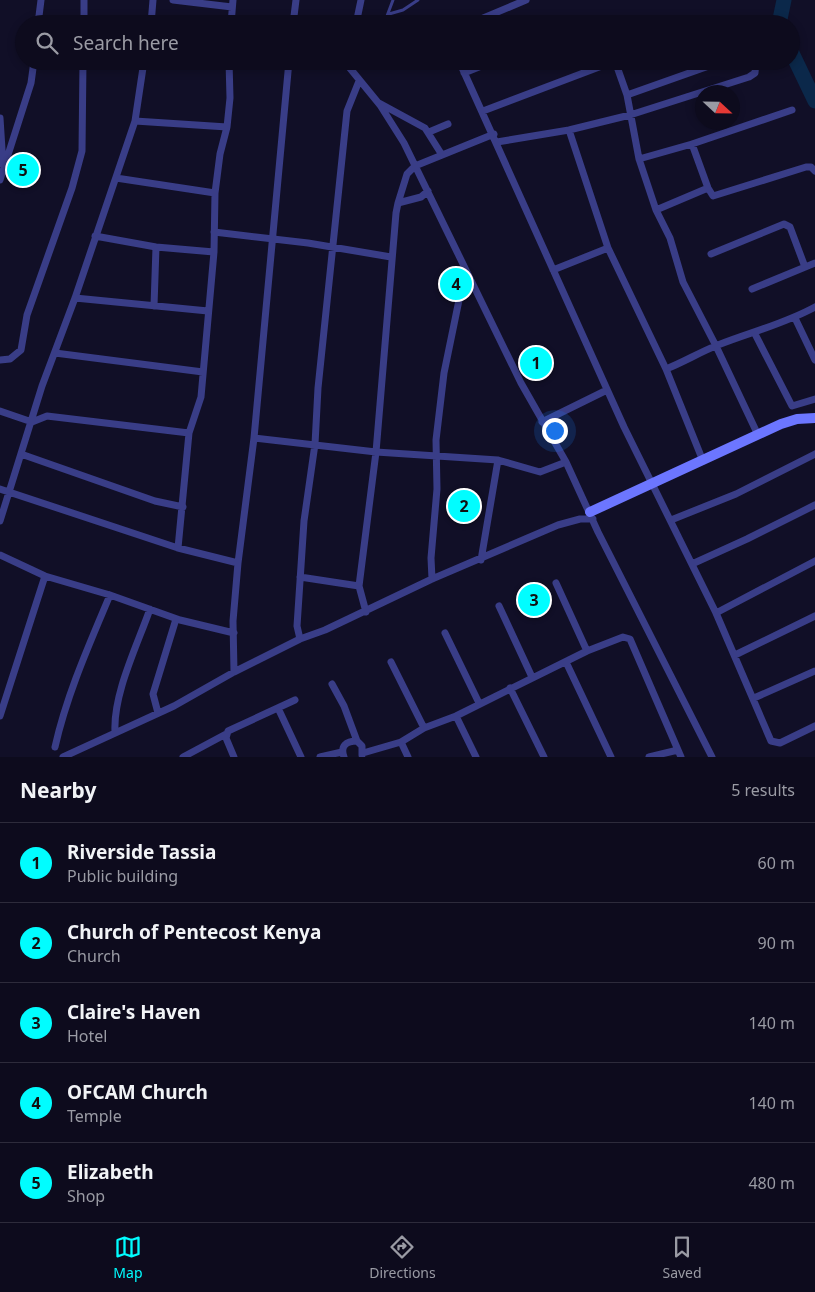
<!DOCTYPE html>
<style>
:root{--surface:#0d0b1d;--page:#161426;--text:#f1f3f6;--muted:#9a9ba4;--line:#2d2b3b;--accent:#01fdff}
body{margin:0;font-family:"Noto Sans",sans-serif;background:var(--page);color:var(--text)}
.compass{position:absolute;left:695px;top:85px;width:45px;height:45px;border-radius:50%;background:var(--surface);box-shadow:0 2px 8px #0003;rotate:112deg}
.you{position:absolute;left:554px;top:430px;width:18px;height:18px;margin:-12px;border:4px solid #fff;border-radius:50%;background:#1a73e8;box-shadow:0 0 0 8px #1a73e833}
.badge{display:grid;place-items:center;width:32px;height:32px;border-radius:50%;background:var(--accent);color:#111;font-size:16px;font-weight:700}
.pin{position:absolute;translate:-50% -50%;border:2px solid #fff;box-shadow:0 1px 5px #0006}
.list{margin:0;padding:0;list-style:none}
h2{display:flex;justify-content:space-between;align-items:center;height:65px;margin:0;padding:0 20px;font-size:21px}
h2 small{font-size:16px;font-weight:400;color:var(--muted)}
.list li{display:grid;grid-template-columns:32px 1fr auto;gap:15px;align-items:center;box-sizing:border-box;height:80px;padding:0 20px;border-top:1px solid var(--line)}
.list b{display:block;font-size:19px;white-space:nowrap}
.list p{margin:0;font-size:16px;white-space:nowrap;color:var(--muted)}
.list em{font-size:16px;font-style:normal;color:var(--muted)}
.icon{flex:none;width:28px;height:28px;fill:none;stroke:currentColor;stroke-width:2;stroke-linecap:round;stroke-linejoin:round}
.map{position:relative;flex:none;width:815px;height:757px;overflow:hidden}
.search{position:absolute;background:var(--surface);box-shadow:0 2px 8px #0003;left:15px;right:15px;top:15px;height:55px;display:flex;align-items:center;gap:12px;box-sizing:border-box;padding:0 18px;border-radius:28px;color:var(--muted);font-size:19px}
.sheet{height:465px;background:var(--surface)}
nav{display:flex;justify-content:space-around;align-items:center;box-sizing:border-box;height:70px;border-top:1px solid var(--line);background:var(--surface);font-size:14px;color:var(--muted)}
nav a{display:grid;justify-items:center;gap:2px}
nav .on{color:var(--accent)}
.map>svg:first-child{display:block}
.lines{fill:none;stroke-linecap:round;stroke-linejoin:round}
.river{stroke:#0b284a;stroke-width:15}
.lane{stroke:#393d87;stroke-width:3}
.street{stroke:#393d87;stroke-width:7}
.secondary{stroke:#6c76ff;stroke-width:10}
</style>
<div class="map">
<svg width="815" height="757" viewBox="0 0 815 757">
<rect width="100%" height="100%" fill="#110f27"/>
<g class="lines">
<!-- river -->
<path class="river" d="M779 24 784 0
M791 51 815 101"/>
<!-- lane -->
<path class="lane" d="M389 14 403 10 418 0
M384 24 393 0"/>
<!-- street -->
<path class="street" d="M173 0 232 7
M38 24 41 0
M84 24V0
M151 24 153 0
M231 24 233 0
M293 24 296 0
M356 24 361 0
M469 24 526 0
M599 24 613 19
M144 61 228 65
M344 61 380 105 404 143 521 383 566 462 598 532 712 757
M459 61 624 427 716 613 771 741 780 743 815 726
M615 61 627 95 639 159 692 144 792 110
M464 73 494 61
M627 95 723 61
M379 103 425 128 442 155
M483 111 615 61
M0 118 3 165
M135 121 227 127
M569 130 608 248 666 369 703 461
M429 132 448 124
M497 142 569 130 630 115 749 77 755 73 756 61
M692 144 708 188 713 196 806 167H811L815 171
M639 159 656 210 670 238 683 282 716 346 758 435
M116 178 215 193
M0 180 31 83 34 61
M398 203 407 174 415 166 494 134
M656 210 708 188
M214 232 308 243 391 257
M95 236 156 247 214 252
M711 254 784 224 790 227 805 267
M553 270 608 248
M752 289 815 263
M75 298 208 311
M154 306 156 247
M795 318 815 360
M754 332 792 406 815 399
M55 353 203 372
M0 360 10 359 21 350 27 315 72 188 82 151 83 61
M666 369C684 362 700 352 718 345 751 332 784 324 815 307
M0 411 32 422 47 416 189 433
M542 422 607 390
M254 438 376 452 498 460 540 472 566 462
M21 454 155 501 183 507
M0 489 178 548 238 563
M671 520 736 494 815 454
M0 521 42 386 75 298 135 121 144 61
M178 548 189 433 201 397 214 252 215 193 220 154 227 127 230 98 229 61
M0 555 45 576 110 595 180 620 234 633
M481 560 498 460
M692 564 747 539 815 505
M300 577 359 586
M432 579 431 558 437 489 436 440 444 373 465 271
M556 583 587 651
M499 606 532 677
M366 612 359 586 376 452 396 213 398 203 421 197 428 191
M716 613 815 561
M445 633 479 703
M300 639 297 626 304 521 315 444 318 388 347 111 359 81
M735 655 815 616
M391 662 424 728
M566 662 611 757
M234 672 233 621 238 563 254 438 289 61
M332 684 344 706 357 741 362 746V755
M510 688 544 757
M754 698 815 671
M278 708 301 757
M158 713 153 694 176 619
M0 716 45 576
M456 716 476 757
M115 732C113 694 137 646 150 609
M401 742 408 757
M55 747C67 694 89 645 110 595
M363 753 401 742 424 728 456 716 587 651 623 637 630 639 681 757
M63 757 174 706 234 672 300 639 325 630 432 579 558 525 580 519H593
M183 757 226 734
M234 757 226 738 228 731 295 700
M320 757 342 752
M344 757C340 746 346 741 357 741
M649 757 678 750"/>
<!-- secondary -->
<path class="secondary" d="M590 512 781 424 797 419 815 418"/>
</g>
</svg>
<svg class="compass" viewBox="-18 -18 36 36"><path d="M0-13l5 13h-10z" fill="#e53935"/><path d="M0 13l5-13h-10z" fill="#9a9ba4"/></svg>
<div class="you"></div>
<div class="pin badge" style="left:536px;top:363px">1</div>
<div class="pin badge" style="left:464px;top:506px">2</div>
<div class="pin badge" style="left:534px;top:600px">3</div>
<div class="pin badge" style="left:456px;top:284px">4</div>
<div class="pin badge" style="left:23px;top:170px">5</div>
<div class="search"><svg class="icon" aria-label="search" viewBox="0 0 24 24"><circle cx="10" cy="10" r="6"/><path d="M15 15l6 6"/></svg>Search here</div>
</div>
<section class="sheet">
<h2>Nearby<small>5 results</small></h2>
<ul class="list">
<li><span class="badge">1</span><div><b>Riverside Tassia</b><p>Public building</p></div><em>60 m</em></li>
<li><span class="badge">2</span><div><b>Church of Pentecost Kenya</b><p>Church</p></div><em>90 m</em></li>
<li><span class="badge">3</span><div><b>Claire's Haven</b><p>Hotel</p></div><em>140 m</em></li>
<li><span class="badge">4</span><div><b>OFCAM Church</b><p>Temple</p></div><em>140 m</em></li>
<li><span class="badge">5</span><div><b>Elizabeth</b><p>Shop</p></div><em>480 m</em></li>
</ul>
</section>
<nav>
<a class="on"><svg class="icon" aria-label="map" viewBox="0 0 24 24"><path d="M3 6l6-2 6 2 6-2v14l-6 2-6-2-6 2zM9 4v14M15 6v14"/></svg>Map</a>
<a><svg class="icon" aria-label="directions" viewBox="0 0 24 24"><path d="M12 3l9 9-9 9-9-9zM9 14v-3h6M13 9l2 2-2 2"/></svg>Directions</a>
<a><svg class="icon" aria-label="saved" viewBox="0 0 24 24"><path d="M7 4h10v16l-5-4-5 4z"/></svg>Saved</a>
</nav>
